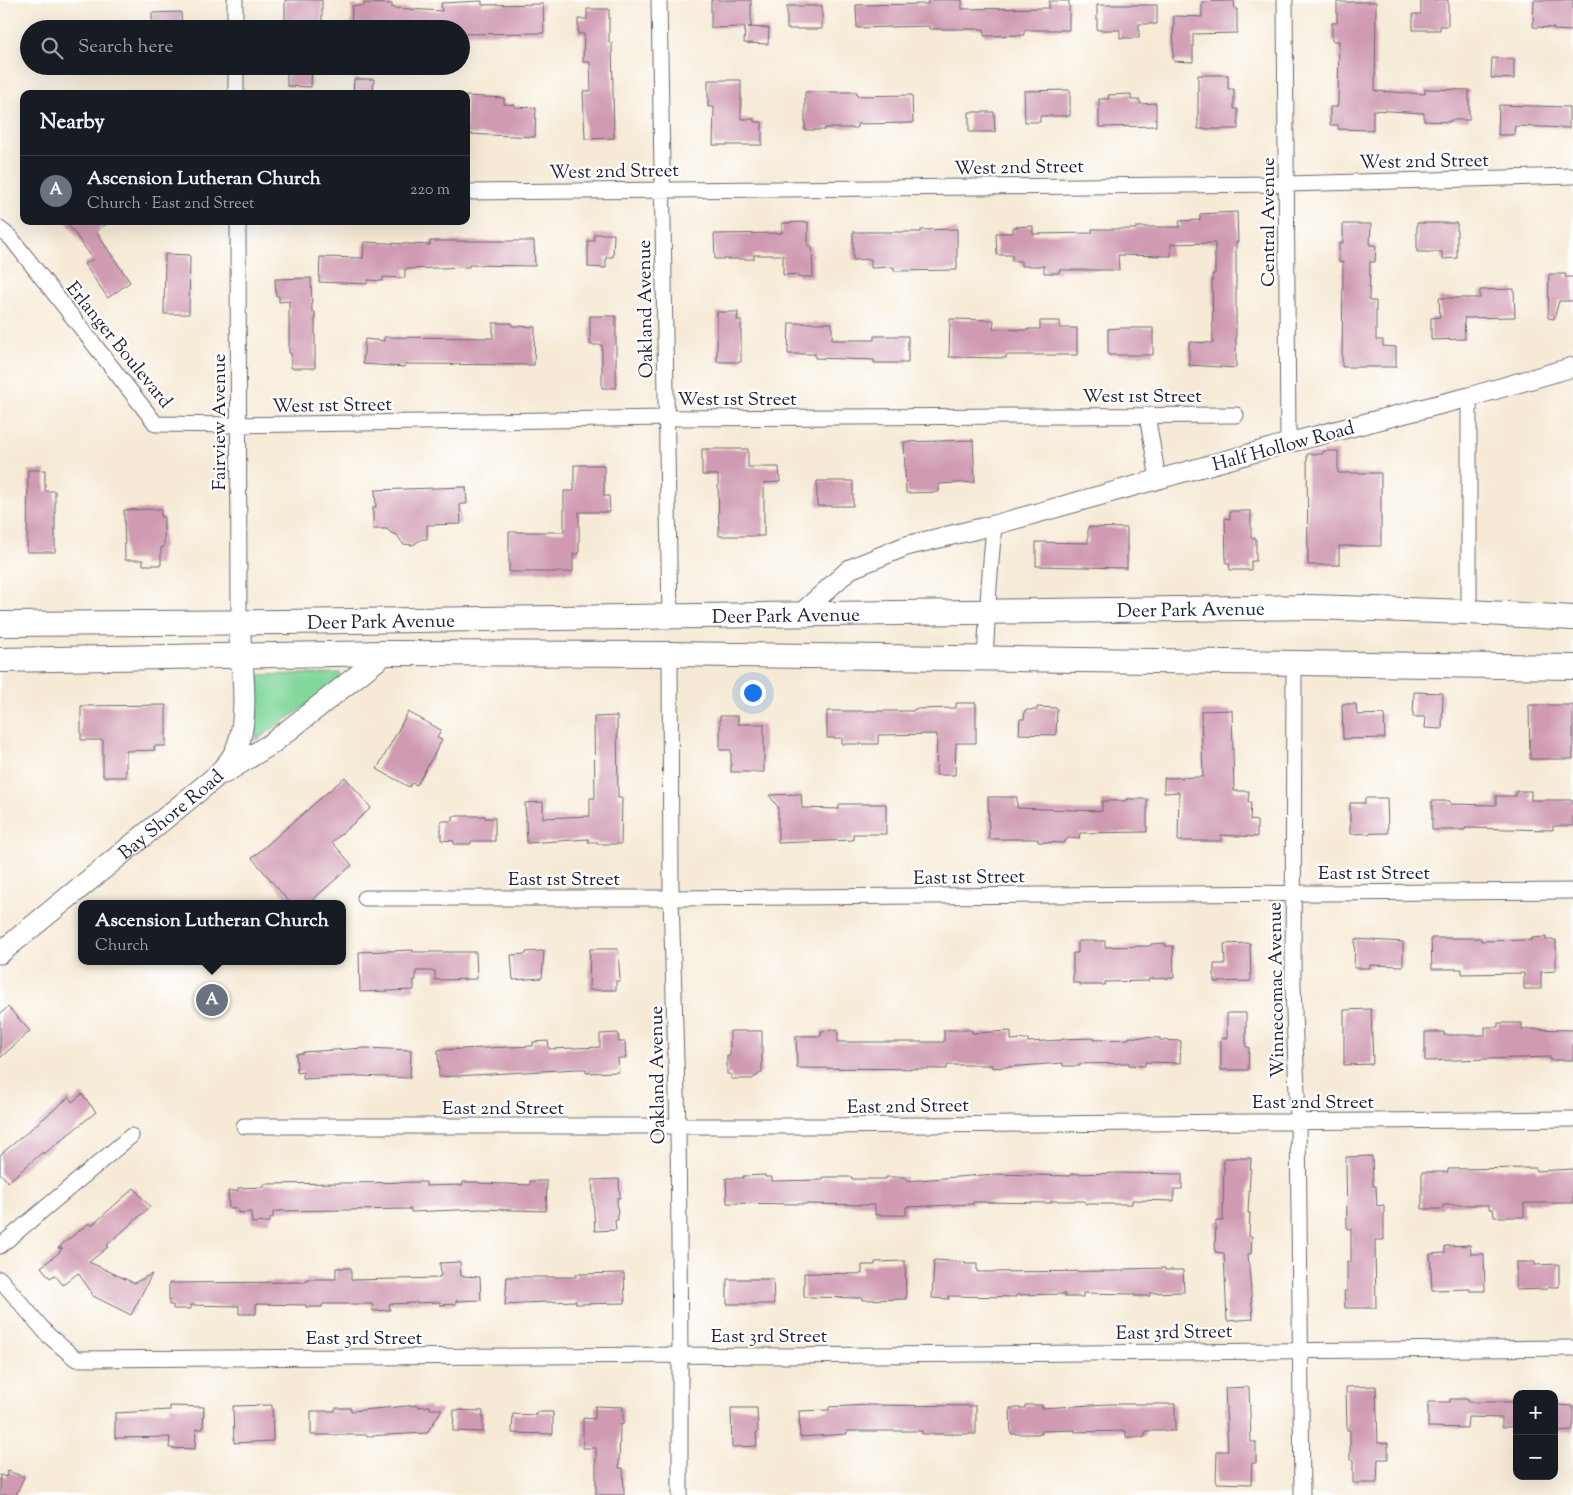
<!DOCTYPE html>
<meta charset="utf-8">
<style>
:root{--surface:#171b24;--page:#20242c;--text:#f1f3f6;--muted:#9ea1a6;--line:#363941;--accent:#c8321e}
body{margin:0;font-family:"Sorts Mill Goudy",serif;background:var(--page);color:var(--text)}
.controls{position:absolute;right:15px;bottom:15px;display:grid;overflow:hidden;border-radius:10px;box-shadow:0 5px 20px #0002}
.controls button{width:45px;height:45px;display:grid;place-items:center;padding:0;border:0;border-bottom:1px solid var(--line);background:var(--surface);color:var(--text);font:25px sans-serif}
.you{position:absolute;left:752px;top:692px;width:18px;height:18px;margin:-12px;border:4px solid #fff;border-radius:50%;background:#1a73e8;box-shadow:0 0 0 8px #1a73e833}
.badge{display:grid;place-items:center;width:32px;height:32px;border-radius:50%;background:var(--accent);color:#fff;font-size:16px;font-weight:700}
.pin{position:absolute;translate:-50% -50%;border:2px solid #fff;box-shadow:0 1px 5px #0006}
.popup{position:absolute;left:78px;top:900px;width:268px;height:65px;box-sizing:border-box;display:grid;place-content:center;border-radius:10px;background:var(--surface);filter:drop-shadow(0 1px 4px #0005);font-size:16px;white-space:nowrap;color:var(--muted)}
.popup b{font-size:19px;color:var(--text)}
.popup::after{content:'';position:absolute;left:50%;top:100%;margin-left:-10px;border:10px solid transparent;border-top-color:var(--surface)}
.list{margin:0;padding:0;list-style:none}
h2{display:flex;justify-content:space-between;align-items:center;height:65px;margin:0;padding:0 20px;font-size:21px}
h2 small{font-size:16px;font-weight:400;color:var(--muted)}
.list li{display:grid;grid-template-columns:32px 1fr auto;gap:15px;align-items:center;box-sizing:border-box;height:70px;padding:0 20px;border-top:1px solid var(--line)}
.list b{display:block;font-size:19px;white-space:nowrap}
.list p{margin:0;font-size:16px;white-space:nowrap;color:var(--muted)}
.list em{font-size:16px;font-style:normal;color:var(--muted)}
.icon{flex:none;width:28px;height:28px;fill:none;stroke:currentColor;stroke-width:2;stroke-linecap:round;stroke-linejoin:round}
.map{position:relative;flex:none;width:1573px;height:1495px;overflow:hidden}
.search{position:absolute;background:var(--surface);box-shadow:0 5px 20px #0002;left:20px;top:20px;width:450px;height:55px;display:flex;align-items:center;gap:12px;box-sizing:border-box;padding:0 18px;border-radius:28px;color:var(--muted);font-size:19px}
.panel{position:absolute;background:var(--surface);box-shadow:0 5px 20px #0002;left:20px;top:90px;width:450px;height:135px;border-radius:10px}
.map>svg:first-child{display:block}
.green{fill:#82d89b;stroke:#527d6b}
.building{fill:#d09bb2}
.lines{fill:none;stroke-linecap:round;stroke-linejoin:round}
.minor-casing{stroke:#6c6871;stroke-width:17}
.tertiary-casing{stroke:#6c6871;stroke-width:21}
.secondary-casing{stroke:#6c6871;stroke-width:23}
.primary-casing{stroke:#6c6871;stroke-width:26}
.minor{stroke:#fff;stroke-width:15}
.tertiary{stroke:#fff;stroke-width:19}
.secondary{stroke:#fff;stroke-width:21}
.primary{stroke:#fff;stroke-width:24}
.labels{text-anchor:middle;stroke-width:4.5;stroke-linejoin:round;paint-order:stroke}
.street-label{font-size:19px;fill:#22223b;stroke:#fff}
</style>
<div class="map">
<svg width="1573" height="1495" viewBox="0 0 1573 1495">
<rect width="100%" height="100%" fill="#fff"/>
<filter id="ink" filterUnits="userSpaceOnUse"><feTurbulence type="fractalNoise" baseFrequency=".02" numOctaves="2"/><feDisplacementMap in="SourceGraphic" scale="10" xChannelSelector="R" yChannelSelector="G"/><feConvolveMatrix kernelMatrix="1 2 1 2 8 2 1 2 1" color-interpolation-filters="sRGB"/></filter>
<filter id="wash" filterUnits="userSpaceOnUse"><feTurbulence type="fractalNoise" baseFrequency=".0096" numOctaves="4" result="noise"/><feDisplacementMap in="SourceGraphic" scale="20" xChannelSelector="R" yChannelSelector="G"/><feGaussianBlur stdDeviation="1.12" result="paint"/><feColorMatrix in="noise" values="0 0 0 0 0 0 0 0 0 0 0 0 0 0 0 0 0 1.4 0 .05"/><feComposite in="paint" operator="in"/></filter>
<g filter="url(#wash)">
<rect width="100%" height="100%" fill="#f6ead6"/>
<!-- green -->
<path class="green" d="M341 673 339 683 256 740 259 675Z"/>
<g id="blocks">
<!-- building -->
<path class="building" d="M285 0H322V24H315V28H290V23H285Z
M711 0H751V27H748L769 28 768 44 744 43 745 27 711 28Z
M928 0H962V9L1049 8V1H1069V30H1024V35L984 36V29H929V26L857 28 856 5 928 4Z
M1421 0H1448V26H1440V30H1413V14H1421Z
M1534 0H1573V31L1554 30V28L1533 27Z
M482 1V5L543 4 544 33 461 34V29H351L352 6H364V3L392 4V8L442 11 441 3Z
M1234 1 1235 9H1237V33L1193 34V62L1173 61 1174 16 1202 17V2Z
M1337 2H1376L1375 91 1425 94V89L1469 90V120H1450V122L1424 121V113L1373 110V130L1338 129V125H1330V107H1337L1338 103 1339 41H1332V23H1337Z
M1097 5H1157V24H1139V38H1120V30H1097Z
M787 6H822V29H787Z
M587 9H609V42L612 43 614 138 585 139 583 91H591L590 62H583L584 34H578V19H587Z
M181 12 182 29H152V13Z
M1492 58 1514 59V79L1491 78Z
M287 66H312L311 87 287 86Z
M1198 75H1228V89H1234V109H1238V129H1198Z
M354 79H374L373 94H353Z
M708 80H741V119H754V122H762V145H713L714 107H708Z
M1070 90V116H1040V122H1025L1024 91Z
M805 92H857V96L912 95 913 123 857 124V128H825V130H805Z
M1131 94V100H1140V104L1156 103V126L1099 127V99H1109L1108 95Z
M466 96 504 98V104L515 105V107L536 108 535 137 466 134Z
M1499 105 1569 107V128L1515 126 1514 135H1498Z
M969 112H994L995 132H969Z
M1237 212 1238 242H1236V368L1189 365V342L1213 343 1212 274H1215V243L1171 244V256L1118 255 1119 270H1059V273H1044V266H1021V261H1012V255H997L996 233H1013V227L1033 226V234L1092 233V229H1136V227H1180L1179 221 1200 220V214Z
M66 221H110L96 232 130 282 108 298 84 264 93 259Z
M808 222V246H812L813 277H798V274L783 275V255H754V259H715L714 234 782 233V223Z
M1417 223H1457V258L1442 259V252H1417Z
M1343 224H1371L1370 245H1376L1375 262H1370L1369 301H1376V340H1383V346L1396 347V367H1342L1343 262H1339V243H1343Z
M957 229V270L894 271V267L871 268V259L853 260V232H921V230Z
M594 234H614L613 257H606V268L588 267V241H594Z
M430 241H534L535 266 469 265V267L405 269V278L383 277V281L368 280 367 284 319 282 320 257 363 258 364 242 430 245Z
M165 254 190 255 189 314H164Z
M1549 274H1566L1565 277H1573V301H1559L1554 319 1548 318Z
M311 278 312 312H315V368H291V353H289V301L279 302V296H276L275 279Z
M1514 289 1515 317 1464 318 1465 339 1431 340V318L1440 317 1439 298H1480V290Z
M717 312H738L737 320H741V362H717Z
M590 316H616V388H602V345H590Z
M950 319 994 320 993 329 1028 330V329H1040V321H1060V328H1077V355H1006V358L949 357Z
M493 323H512V326L535 327 534 365 405 364V367L363 364 365 339 384 341V337L493 338Z
M789 323H832V340H874V336H908V363H874V360L815 358V354H788Z
M1120 328H1153V355H1108V329Z
M973 440 975 482 939 484V492L906 493 904 442Z
M702 449H748V467H779L780 482 764 483V536H719L718 475H702Z
M1323 451H1338V473H1381V546H1339V565H1308L1307 454H1323Z
M574 465H604V496H609L610 512H579V554H573V572H509V532H564V491H574Z
M28 470H45V491H55V552H27Z
M817 481H853V506H817Z
M466 487 467 504H460L461 524 427 525V539H422L413 545 403 544 397 535 391 533 387 529H373V507H376L375 490Z
M161 509V517H164V547L161 548V565H143V560H125L124 510Z
M1230 511H1251V538H1256V561H1251V570H1230L1229 563H1226L1225 518 1230 519Z
M1088 527 1127 528V568L1036 566V542L1088 543Z
M1414 692 1443 693 1442 729 1425 728 1426 717H1413Z
M956 703H976V743H956L955 775H936L937 734 878 735V744H842V738H827V711H913L914 709 956 708Z
M1342 704H1356L1357 715 1384 714 1385 738 1343 739Z
M166 705V746H154L155 750 126 751V777H103V740H81V706Z
M1529 705H1573V759H1530Z
M1037 707 1057 708 1056 735 1019 734 1020 719H1024L1025 710H1037Z
M1232 710 1234 791H1249L1248 802H1251L1250 820 1257 821V837L1221 835V841H1178L1179 792 1164 793V778L1203 777 1201 711Z
M408 712 441 730 437 738 442 740 417 785 412 783 409 787 377 769Z
M617 716 618 798H622L621 844H597L598 842H588L589 839 527 843 525 803 543 802V818L590 816V798H595L594 717Z
M720 716H738V724H764V772H731V750H720Z
M345 777 371 808 332 842 352 865 308 904H291L252 858Z
M1516 791H1531V800H1573V826H1553V830L1465 828V830H1432V801H1450V804L1496 805V796H1516Z
M801 794 802 808 839 809V804H886V834H853V840L778 843V807L769 795Z
M988 797H1017V808L1102 811V801H1126V799H1147V832L1080 833 1079 839 1068 838 1063 843 1038 842V839H989Z
M1365 798H1387L1388 833 1350 834V803H1365Z
M453 816H485V818H495V841H471V844H454V841L441 840V821H453Z
M1546 937V940H1556V971L1541 972V989H1524V973L1462 974V969H1432L1431 938H1481V941L1532 940V938Z
M1355 939 1403 942V966L1370 965V968H1354Z
M1078 941H1105V947L1150 946 1151 944 1165 943V946H1173L1174 978 1149 979V981L1105 982V985H1080V983H1073V953H1078Z
M1250 943 1251 981 1214 982V964H1225L1224 944Z
M590 949H618L620 981H616V990H589Z
M413 950V952H476L477 979 435 980V971H416V980H414V990L360 992 359 952Z
M544 951 542 978 513 980 511 955 526 954V952Z
M8 1007 30 1031 0 1058V1014Z
M1371 1009 1373 1064 1344 1065V1010Z
M1227 1013H1246V1047H1249L1248 1070H1221V1038H1227Z
M1498 1023H1522V1029L1573 1030V1060H1550V1057L1425 1061V1032H1444V1035H1485V1027H1498Z
M838 1030V1042H944V1030H972V1033L1011 1031V1040L1028 1039V1042L1062 1040V1039L1094 1038V1040L1129 1039V1037L1160 1038V1040L1181 1041 1180 1063 1145 1062V1066L1129 1065V1063L1080 1064V1066H1063V1063L992 1068V1065H947V1069L797 1068 796 1036H821V1031Z
M730 1031H762V1072L752 1079H731V1074H727V1056H730Z
M618 1033 619 1042H625L626 1058H618L619 1072 586 1073V1069H577L439 1077 438 1050 533 1046V1042L548 1041 549 1049 600 1047V1034Z
M365 1048 411 1050 410 1078 359 1076 303 1079V1072L297 1073 296 1054 303 1053V1052Z
M82 1094 96 1112 44 1154 43 1152 8 1182 0 1173V1155L69 1097 72 1102Z
M1372 1156 1373 1186H1376L1377 1206 1384 1205V1240H1375L1376 1308H1345L1344 1291H1347V1262H1351V1229H1347L1346 1157Z
M1224 1158H1251L1248 1213H1250L1249 1236H1252L1251 1254H1248L1253 1319 1227 1321 1224 1253 1215 1252 1216 1221H1223Z
M1536 1168V1171L1573 1169V1203H1524V1217H1494L1493 1209H1489V1205H1443V1209H1422V1172H1448V1169Z
M1121 1173 1182 1174V1189H1174V1201L1132 1200V1204H1086L1084 1201H1051V1203L973 1202V1204L906 1207V1215H875V1205L727 1203 726 1178H743V1176L765 1175V1177H772V1181L823 1180V1177H852V1179H886V1177H906V1181L995 1174 1070 1176V1174Z
M619 1179 620 1198H617L618 1220H615L616 1230 595 1231 592 1180Z
M530 1181H547L546 1211 480 1209 411 1212V1209L280 1211 273 1212V1218H270V1222L252 1223 251 1212 238 1213V1208H229L228 1191H238V1188L264 1187V1184L426 1182V1186L463 1185V1182H479V1183L530 1185Z
M134 1188 150 1207 106 1246 108 1247 89 1262 134 1283 152 1274 131 1315 91 1295 92 1293 78 1273 63 1285 55 1275 50 1278 41 1267 61 1251 58 1247 63 1249 60 1246 89 1223 91 1226Z
M1470 1245 1471 1254H1484L1485 1291H1470V1289L1432 1290 1430 1254 1445 1253V1246Z
M934 1260 965 1262V1264H977V1272L1124 1271V1269L1165 1268V1270H1183L1184 1292 1150 1293V1296H1134V1294L1083 1293V1297H1065V1294L1016 1295V1297L948 1296 949 1299 932 1298Z
M905 1261 906 1299 862 1300V1298L804 1297V1273L862 1274V1265H875V1262Z
M460 1262 461 1276 480 1277 481 1300 456 1301V1304L440 1305V1302L389 1304 390 1310 373 1311 372 1304H323L322 1307H306V1305L256 1304V1314H239V1306L191 1305V1309H173V1305H169V1283L306 1282V1279H336V1268H351V1280L439 1278V1276H441L440 1263Z
M1516 1262H1535V1265L1559 1264V1287H1548V1289L1516 1290Z
M624 1273 625 1303 576 1304V1301L522 1303V1304L505 1305 507 1277H576V1274Z
M727 1279H773L774 1304H727Z
M1376 1386 1378 1443H1388V1459H1378L1377 1483H1353V1460H1350V1430H1347L1346 1387Z
M1249 1387 1251 1442H1256V1463H1252L1251 1484 1216 1483 1217 1451H1228L1225 1388Z
M1450 1399H1468V1402H1517V1427H1502V1418L1468 1417 1467 1428 1428 1427V1402H1450Z
M1108 1404H1175V1431H1145V1437H1126V1431L1075 1432V1430L1042 1431V1434H1011L1010 1408H1025V1405H1042V1408Z
M272 1405 273 1441 234 1443 233 1406Z
M419 1405 418 1407 430 1406V1409H442L427 1433 367 1436V1435H311V1411H335V1408H351V1411Z
M869 1405 976 1406V1434H922V1431H847V1434L800 1437 799 1411 829 1410V1407Z
M1554 1405 1573 1406V1431L1554 1432Z
M170 1406 204 1407 203 1429H196L195 1449 169 1448 170 1437 115 1438V1413L170 1410Z
M595 1406 623 1407V1425L620 1424 619 1468H623L624 1495H596V1448H583V1418L595 1419Z
M731 1408H757L758 1432 756 1433 757 1446 732 1447Z
M454 1410 483 1411V1432L453 1431Z
M536 1412H553V1434L512 1433 513 1414 536 1415Z
M8 1471 24 1477 16 1495H0V1475L6 1477Z"/>
</g>
</g>
<g filter="url(#ink)">
<use href="#blocks" fill-opacity="0" stroke="#6c6871" stroke-width="1"/>
<g class="lines">
<!-- minor casing -->
<g class="minor-casing">
<path id="minor" d="M235 0V29
M659 0 670 617
M1285 0 1288 443
M236 66V94
M466 192 1287 184 1573 176
M238 221 239 623
M0 229 11 238 156 424 238 425 666 418 1236 415
M1469 397V612
M1147 415 1158 479
M670 654 671 898 678 1126 680 1355V1495
M985 659 989 586 994 525
M1294 664 1293 985 1298 1121 1302 1495
M365 898H671L1573 891
M244 1126H821L1573 1119
M0 1246 131 1136
M0 1279 48 1335 76 1359 680 1355 780 1356 1573 1348"/>
</g>
<!-- tertiary casing -->
<g class="tertiary-casing">
<path id="tertiary" d="M799 615 850 569 906 546 994 525 1288 443 1469 397 1573 367"/>
</g>
<!-- secondary casing -->
<g class="secondary-casing">
<g id="secondary">
<path d="M224 773 271 744 386 653"/>
<path id="s1" d="M0 953 213 779C221 771 230 763 235 752 251 720 241 659 239 623"/>
</g>
</g>
<!-- primary casing -->
<g class="primary-casing">
<g id="primary">
<path id="s2" d="M0 624 284 622 1310 607 1469 612 1573 618"/>
<path d="M0 660 386 653 670 654 1573 667"/>
</g>
</g>
<!-- minor -->
<use href="#minor" class="minor"/>
<!-- tertiary -->
<use href="#tertiary" class="tertiary"/>
<!-- secondary -->
<use href="#secondary" class="secondary"/>
<!-- primary -->
<use href="#primary" class="primary"/>
</g>
</g>
<g class="labels">
<!-- street labels -->
<g class="street-label">
<text transform="translate(1424 160) rotate(-1)" y="7">West 2nd Street</text>
<text transform="translate(1019 166) rotate(-1)" y="7">West 2nd Street</text>
<text transform="translate(614 170) rotate(-1)" y="7">West 2nd Street</text>
<text transform="translate(1267 222) rotate(-90)" y="7">Central Avenue</text>
<text transform="translate(644 309) rotate(-91)" y="7">Oakland Avenue</text>
<text transform="translate(120 344) rotate(51)" y="7">Erlanger Boulevard</text>
<text x="1142" y="402">West 1st Street</text>
<text x="737" y="405">West 1st Street</text>
<text transform="translate(332 404) rotate(-1)" y="7">West 1st Street</text>
<text transform="translate(218 422) rotate(-90)" y="7">Fairview Avenue</text>
<text transform="translate(1283 445) rotate(-15)" y="7">Half Hollow Road</text>
<text dy="7" stroke="none"><textPath href="#s2" startOffset="1191">Deer Park Avenue</textPath></text>
<text dy="7" stroke="none"><textPath href="#s2" startOffset="786">Deer Park Avenue</textPath></text>
<text dy="7" stroke="none"><textPath href="#s2" startOffset="381">Deer Park Avenue</textPath></text>
<text dy="7" stroke="none"><textPath href="#s1" startOffset="220">Bay Shore Road</textPath></text>
<text x="1374" y="879">East 1st Street</text>
<text transform="translate(969 876) rotate(-1)" y="7">East 1st Street</text>
<text x="564" y="885">East 1st Street</text>
<text transform="translate(1275 990) rotate(-91)" y="7">Winnecomac Avenue</text>
<text transform="translate(656 1075) rotate(-91)" y="7">Oakland Avenue</text>
<text x="1313" y="1108">East 2nd Street</text>
<text transform="translate(908 1105) rotate(-1)" y="7">East 2nd Street</text>
<text x="503" y="1114">East 2nd Street</text>
<text transform="translate(1174 1331) rotate(-1)" y="7">East 3rd Street</text>
<text x="769" y="1342">East 3rd Street</text>
<text x="364" y="1344">East 3rd Street</text>
</g>
</g>
</svg>
<div class="controls">
<button>+</button>
<button>−</button>
</div>
<div class="you"></div>
<div class="pin badge" style="left:212px;top:1000px;background:#6b7280">A</div>
<div class="popup"><b>Ascension Lutheran Church</b>Church</div>
<div class="search"><svg class="icon" aria-label="search" viewBox="0 0 24 24"><circle cx="10" cy="10" r="6"/><path d="M15 15l6 6"/></svg>Search here</div>
<section class="panel">
<h2>Nearby<small></small></h2>
<ul class="list">
<li><span class="badge" style="background:#6b7280">A</span><div><b>Ascension Lutheran Church</b><p>Church · East 2nd Street</p></div><em>220 m</em></li>
</ul>
</section>
</div>
